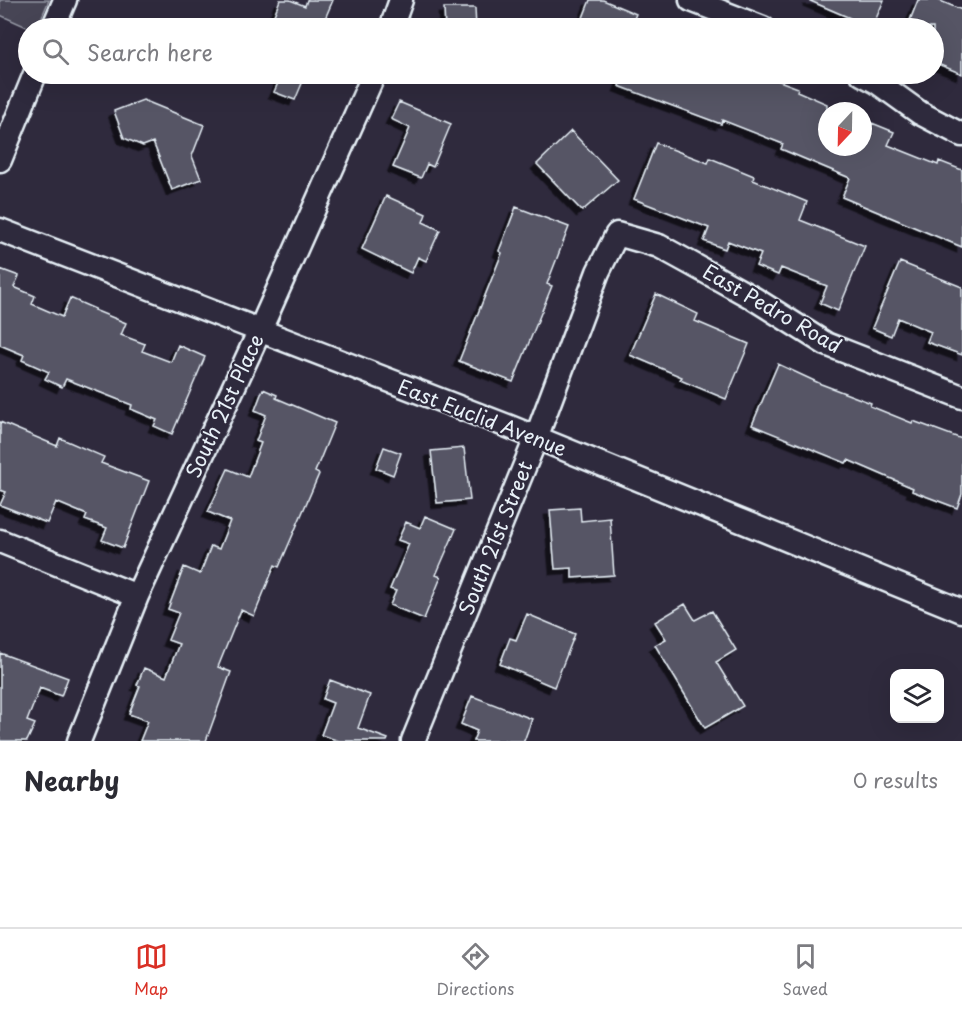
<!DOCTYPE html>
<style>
:root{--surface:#fff;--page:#f7f7f7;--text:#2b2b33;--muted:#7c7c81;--line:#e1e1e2;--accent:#d93025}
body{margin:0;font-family:"Playpen Sans",sans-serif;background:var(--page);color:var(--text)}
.controls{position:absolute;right:18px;bottom:18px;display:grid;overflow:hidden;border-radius:12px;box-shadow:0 6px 24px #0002}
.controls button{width:54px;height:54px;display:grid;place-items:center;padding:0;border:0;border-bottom:2px solid var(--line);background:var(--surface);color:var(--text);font:30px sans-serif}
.compass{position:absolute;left:818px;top:102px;width:54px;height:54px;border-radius:50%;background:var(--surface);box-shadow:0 6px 24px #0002;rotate:202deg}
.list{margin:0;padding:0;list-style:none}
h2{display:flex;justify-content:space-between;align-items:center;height:78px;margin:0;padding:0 24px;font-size:26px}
h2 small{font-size:20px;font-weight:400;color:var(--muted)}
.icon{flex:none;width:33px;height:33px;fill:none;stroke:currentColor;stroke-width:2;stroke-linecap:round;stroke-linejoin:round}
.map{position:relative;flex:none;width:962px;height:741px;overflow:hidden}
.search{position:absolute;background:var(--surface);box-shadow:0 6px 24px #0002;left:18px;right:18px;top:18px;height:66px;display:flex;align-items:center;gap:15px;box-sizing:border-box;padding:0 21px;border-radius:33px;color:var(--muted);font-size:22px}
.sheet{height:186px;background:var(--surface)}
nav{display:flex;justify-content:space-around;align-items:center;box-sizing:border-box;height:84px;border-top:2px solid var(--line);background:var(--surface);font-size:16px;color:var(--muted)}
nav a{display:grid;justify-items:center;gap:3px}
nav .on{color:var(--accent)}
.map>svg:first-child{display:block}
.green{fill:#464455;stroke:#979aa6;stroke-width:1.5}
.building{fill:#575565;stroke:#e8f1f8;stroke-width:1.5;filter:url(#shadow)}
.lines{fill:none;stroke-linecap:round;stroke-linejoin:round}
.minor-casing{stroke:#e8f1f8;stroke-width:27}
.minor{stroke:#2f2a3d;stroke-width:22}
.labels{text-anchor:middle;stroke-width:4.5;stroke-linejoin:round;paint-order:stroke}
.street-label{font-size:20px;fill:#e8f1f8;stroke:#2f2a3d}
</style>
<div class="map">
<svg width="962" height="741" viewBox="0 0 962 741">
<defs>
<filter id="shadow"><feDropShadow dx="-5.5" dy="5.5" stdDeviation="0" flood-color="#0009"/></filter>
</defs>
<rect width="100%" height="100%" fill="#2f2a3d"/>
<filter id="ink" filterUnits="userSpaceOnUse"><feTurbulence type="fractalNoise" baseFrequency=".0167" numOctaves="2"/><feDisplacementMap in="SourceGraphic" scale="12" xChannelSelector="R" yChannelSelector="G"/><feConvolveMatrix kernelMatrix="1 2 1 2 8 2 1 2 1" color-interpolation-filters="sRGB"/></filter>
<g filter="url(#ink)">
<!-- green -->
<path class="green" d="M0 0H49L37 28H29L0 15Z"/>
<!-- building -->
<path class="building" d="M280 0H290L305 6 307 0H333L321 28H269Z
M590 0H603L636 14 630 28H579Z
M808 0H884L872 28H846L850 18Z
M918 0H938L962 10V74L933 62V28H907Z
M444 8H475L476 28H445Z
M282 74H306L295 100 274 92Z
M624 74H761L798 88 797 91 827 104V147H863L872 123 894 132 888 145 938 165 939 161 962 170V247L842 197 850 178 781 149 783 144 722 120 721 124 619 86Z
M143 100 204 125 192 156 201 179 172 190 153 142 143 146 124 138 114 111Z
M399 102 451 124 433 167 427 164 421 178 393 167 410 128 391 119Z
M571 131 618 180 582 211 537 164Z
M656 143 708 163 710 158 754 176 753 180 807 202 800 220 865 246 838 311 820 303 827 286 781 268 778 275 756 266 761 254 728 241 725 249 704 241 709 228 634 199Z
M386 196 426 214 423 222 440 230 426 261 418 257 411 273 362 249Z
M516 207 569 227 547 284 552 286 513 382 459 361 502 253 499 251Z
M900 262 962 287V355L927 342 931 332 898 318 891 336 872 328Z
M0 269 19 276 14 287 35 296 32 304 62 317 70 298 95 309 94 310 126 323 121 335 145 344 142 351 171 362 178 345 205 357 172 434 154 426 157 420 131 409 132 405 66 379 62 387 45 379 49 372 22 360 24 355 0 345Z
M656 294 698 314 695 321 749 344 726 399 680 380 682 377 630 355Z
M778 364 821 384 871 403 870 406 912 423 913 421 962 439V494L957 508 912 491 913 488 848 460 846 463 752 425Z
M263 389 277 395 276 398 335 423 315 472 319 474 279 567 275 565 254 616 241 610 218 667 231 672 206 741H140L148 721 129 714 140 686 137 685 144 668 166 677 179 644 168 640 179 613 168 609 184 567 200 574 211 546 219 549 230 521 208 512 228 469 248 477 261 443 256 441 266 415 255 410Z
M0 422 57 446 60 438 104 457 101 463 149 481 123 548 102 540 107 528 85 520 87 515 56 502 47 523 0 505 6 492 0 490Z
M384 447 401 453 393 475 376 468Z
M464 448 470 500 437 503 431 451Z
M580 508 581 521 610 518 614 575 572 578V568L555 569 550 510Z
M425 516 456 529 436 575 441 577 424 619 390 605 396 591 390 589 409 544 398 540 406 522 420 528Z
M685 604 695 620 712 611 736 650 716 662 743 706 705 728 655 645 666 639 655 622Z
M527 614 575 634 554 687 500 664 510 638 516 640Z
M0 653 68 678 61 696 40 688 27 721 35 724 27 741H0Z
M330 680 370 695 358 728 388 739 387 741H339L321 735 333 703 323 699Z
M472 696 532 719 524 741H473L477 731 461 724Z"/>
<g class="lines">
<!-- minor casing -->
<g class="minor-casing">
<path id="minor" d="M691 0 763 28
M53 28 65 0
M391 28 401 0
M862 74 877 82 920 113 962 135
M0 160 35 74
M0 230 510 427 962 611
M0 541 137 596
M79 741 137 596 260 330 374 74
M413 741 536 438 598 272 617 234 659 246 690 263 753 298 826 344 962 397"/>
</g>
<!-- minor -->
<use href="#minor" class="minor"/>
</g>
</g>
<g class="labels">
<!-- street labels -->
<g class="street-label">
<text transform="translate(772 309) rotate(30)" y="7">East Pedro Road</text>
<text transform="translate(225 406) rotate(-65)" y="7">South 21st Place</text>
<text transform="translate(482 418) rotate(21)" y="7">East Euclid Avenue</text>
<text transform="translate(496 538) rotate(-68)" y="7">South 21st Street</text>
</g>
</g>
</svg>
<div class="controls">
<button><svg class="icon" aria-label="layers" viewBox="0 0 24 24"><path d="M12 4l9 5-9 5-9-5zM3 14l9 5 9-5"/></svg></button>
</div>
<svg class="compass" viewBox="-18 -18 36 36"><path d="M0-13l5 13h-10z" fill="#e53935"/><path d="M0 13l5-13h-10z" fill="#7c7c81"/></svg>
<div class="search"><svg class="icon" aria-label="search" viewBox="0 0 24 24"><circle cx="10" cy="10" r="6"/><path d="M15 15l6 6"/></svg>Search here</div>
</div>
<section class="sheet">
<h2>Nearby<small>0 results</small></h2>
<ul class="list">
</ul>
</section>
<nav>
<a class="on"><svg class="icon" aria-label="map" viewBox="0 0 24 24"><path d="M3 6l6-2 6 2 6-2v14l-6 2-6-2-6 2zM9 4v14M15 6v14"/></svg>Map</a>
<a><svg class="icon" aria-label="directions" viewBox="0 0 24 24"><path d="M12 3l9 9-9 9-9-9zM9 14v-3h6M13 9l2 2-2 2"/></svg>Directions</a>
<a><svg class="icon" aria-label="saved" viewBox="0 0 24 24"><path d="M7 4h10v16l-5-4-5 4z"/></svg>Saved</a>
</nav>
